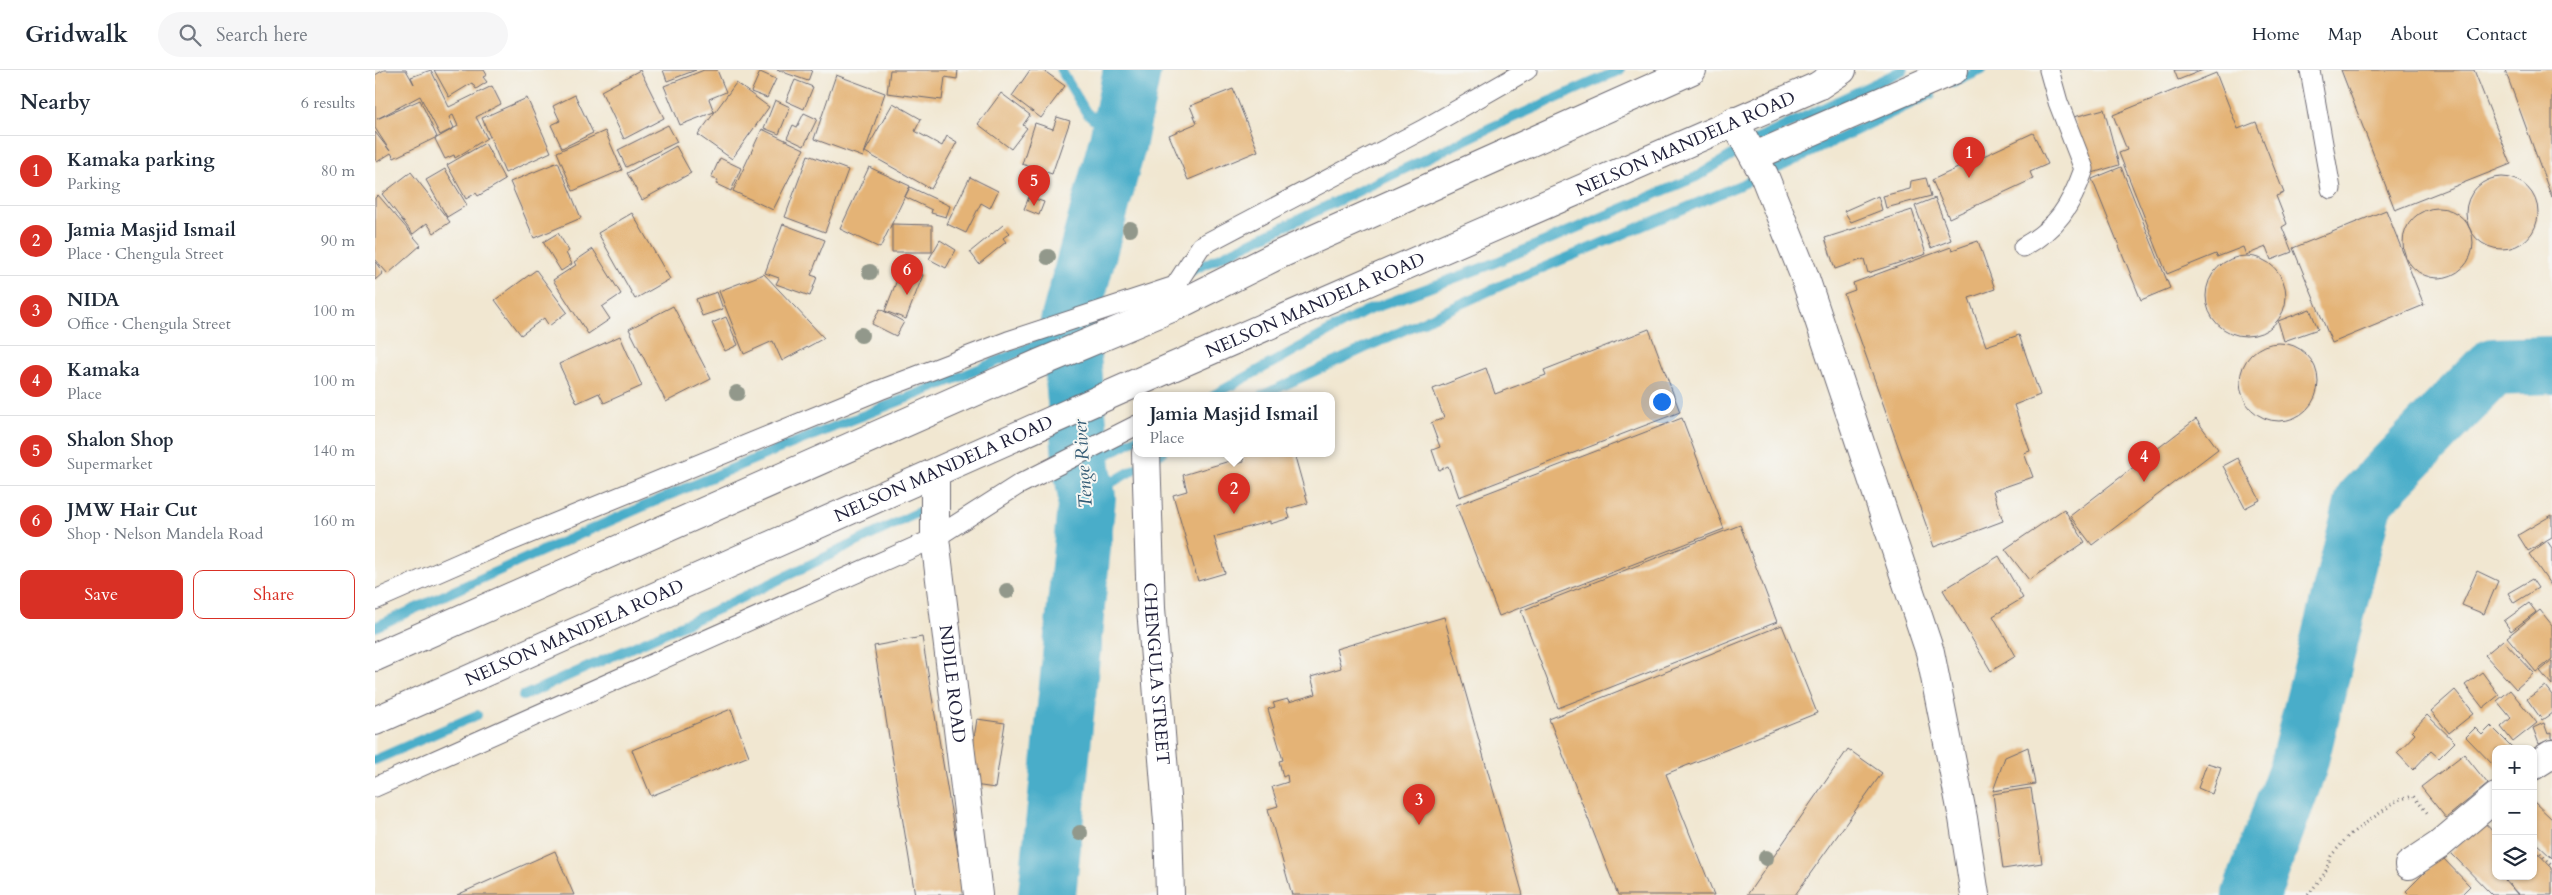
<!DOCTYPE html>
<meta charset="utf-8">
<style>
:root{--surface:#fff;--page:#f6f6f7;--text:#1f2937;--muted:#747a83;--line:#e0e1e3;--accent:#d93025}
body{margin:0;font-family:Cardo,serif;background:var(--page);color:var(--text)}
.controls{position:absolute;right:15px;bottom:15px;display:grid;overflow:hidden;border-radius:10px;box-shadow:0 1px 4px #0004}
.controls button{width:45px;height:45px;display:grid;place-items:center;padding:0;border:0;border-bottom:1px solid var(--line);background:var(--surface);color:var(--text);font:25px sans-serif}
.you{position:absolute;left:1286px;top:331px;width:18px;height:18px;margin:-12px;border:4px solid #fff;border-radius:50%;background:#1a73e8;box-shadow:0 0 0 8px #1a73e833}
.badge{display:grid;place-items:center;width:32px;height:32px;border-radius:50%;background:var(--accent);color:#fff;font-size:16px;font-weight:700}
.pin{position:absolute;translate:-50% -41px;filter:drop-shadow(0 1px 2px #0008)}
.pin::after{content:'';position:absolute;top:26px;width:18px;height:15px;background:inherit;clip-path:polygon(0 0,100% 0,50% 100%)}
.popup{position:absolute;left:758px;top:322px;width:202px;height:65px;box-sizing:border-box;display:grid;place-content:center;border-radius:10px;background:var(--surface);filter:drop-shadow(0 1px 4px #0005);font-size:16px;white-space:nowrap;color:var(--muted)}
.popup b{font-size:19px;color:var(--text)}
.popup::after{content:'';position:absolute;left:50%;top:100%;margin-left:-10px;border:10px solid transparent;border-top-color:var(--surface)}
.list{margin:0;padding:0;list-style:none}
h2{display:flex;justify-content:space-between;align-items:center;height:65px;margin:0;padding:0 20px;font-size:21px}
h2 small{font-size:16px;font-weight:400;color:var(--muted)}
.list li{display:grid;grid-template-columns:32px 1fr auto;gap:15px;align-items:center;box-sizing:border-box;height:70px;padding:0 20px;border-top:1px solid var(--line)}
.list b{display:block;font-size:19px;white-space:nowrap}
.list p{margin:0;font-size:16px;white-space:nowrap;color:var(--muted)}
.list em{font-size:16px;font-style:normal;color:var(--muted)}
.actions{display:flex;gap:10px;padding:15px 20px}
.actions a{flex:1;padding:11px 0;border:1px solid var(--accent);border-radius:10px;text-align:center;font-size:18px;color:var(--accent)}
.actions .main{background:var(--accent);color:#fff}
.icon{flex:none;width:28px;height:28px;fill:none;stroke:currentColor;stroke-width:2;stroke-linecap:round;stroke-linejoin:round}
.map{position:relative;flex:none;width:2177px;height:825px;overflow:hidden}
header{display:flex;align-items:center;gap:30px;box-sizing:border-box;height:70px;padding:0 25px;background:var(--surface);border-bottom:1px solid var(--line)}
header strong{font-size:24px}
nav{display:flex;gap:28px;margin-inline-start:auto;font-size:18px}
.search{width:350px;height:45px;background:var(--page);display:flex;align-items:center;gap:12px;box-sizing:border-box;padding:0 18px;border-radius:28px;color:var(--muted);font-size:19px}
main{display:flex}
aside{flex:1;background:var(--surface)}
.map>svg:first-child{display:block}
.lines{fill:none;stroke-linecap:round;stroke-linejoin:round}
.stream{stroke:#49adc9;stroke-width:10}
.river{stroke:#49adc9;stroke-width:58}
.building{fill:#e4b376}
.service-casing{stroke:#6a6770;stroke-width:21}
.minor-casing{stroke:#6a6770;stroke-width:30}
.primary-casing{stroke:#6a6770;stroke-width:30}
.path{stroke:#6a6770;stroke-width:3;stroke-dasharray:1 4;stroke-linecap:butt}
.service{stroke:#fff;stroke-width:19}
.minor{stroke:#fff;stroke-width:28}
.primary{stroke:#fff;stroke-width:28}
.tree{fill:#92988b}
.labels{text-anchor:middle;stroke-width:4;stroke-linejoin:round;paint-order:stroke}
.street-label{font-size:18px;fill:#22223b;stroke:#f6f6f2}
.water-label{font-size:19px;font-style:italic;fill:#325a74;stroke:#f6f6f2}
</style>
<header>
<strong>Gridwalk</strong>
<div class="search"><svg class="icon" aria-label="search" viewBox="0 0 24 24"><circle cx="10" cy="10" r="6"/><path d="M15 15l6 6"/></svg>Search here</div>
<nav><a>Home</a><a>Map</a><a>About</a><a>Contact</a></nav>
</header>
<main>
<aside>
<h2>Nearby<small>6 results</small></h2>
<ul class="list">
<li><span class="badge">1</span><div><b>Kamaka parking</b><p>Parking</p></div><em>80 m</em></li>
<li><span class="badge">2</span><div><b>Jamia Masjid Ismail</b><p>Place · Chengula Street</p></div><em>90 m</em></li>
<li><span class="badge">3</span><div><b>NIDA</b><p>Office · Chengula Street</p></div><em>100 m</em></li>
<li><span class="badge">4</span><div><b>Kamaka</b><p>Place</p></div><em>100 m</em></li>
<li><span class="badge">5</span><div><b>Shalon Shop</b><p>Supermarket</p></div><em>140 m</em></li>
<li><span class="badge">6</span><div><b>JMW Hair Cut</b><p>Shop · Nelson Mandela Road</p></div><em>160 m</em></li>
</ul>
<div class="actions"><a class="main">Save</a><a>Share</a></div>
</aside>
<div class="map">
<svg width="2177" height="825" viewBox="0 0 2177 825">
<rect width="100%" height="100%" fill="#f6f6f2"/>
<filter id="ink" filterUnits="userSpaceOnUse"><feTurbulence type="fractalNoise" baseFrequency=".02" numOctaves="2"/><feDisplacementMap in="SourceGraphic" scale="10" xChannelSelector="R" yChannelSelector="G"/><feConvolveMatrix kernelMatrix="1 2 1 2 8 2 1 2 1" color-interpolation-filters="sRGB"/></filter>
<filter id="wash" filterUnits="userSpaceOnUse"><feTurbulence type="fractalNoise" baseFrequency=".0096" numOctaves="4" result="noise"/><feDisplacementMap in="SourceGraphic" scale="20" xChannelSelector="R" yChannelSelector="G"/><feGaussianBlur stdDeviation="1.12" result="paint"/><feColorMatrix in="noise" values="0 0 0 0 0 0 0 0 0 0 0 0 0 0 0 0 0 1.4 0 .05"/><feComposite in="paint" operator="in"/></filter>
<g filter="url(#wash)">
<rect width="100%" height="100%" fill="#f1e7d1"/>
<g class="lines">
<!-- stream -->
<path class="stream" d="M686 0 711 42 743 71
M1578 13 1607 0
M812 203 1117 57 1245 0
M839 325 991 241 1112 196 1321 107 1385 68 1528 0
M888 325 1127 215 1389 105 1556 24
M707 398 762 368
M712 427 787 383
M0 557C132 496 264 437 399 381 497 341 596 305 693 260
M148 626 343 539 544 442
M0 690 102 645"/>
<!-- river -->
<path class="river" d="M672 825 712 427 707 398 694 252 743 71 757 0
M1876 825 1923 697 1989 430 2118 297 2177 295"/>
</g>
<g id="blocks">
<!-- building -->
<path class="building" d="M9 0H31L39 14 36 7 56 0 74 37 117 16 126 34 101 47 112 68 80 88 79 85 70 89 60 69 83 56 78 45 74 47 79 58 65 65 45 26 2 49 45 30 62 67 19 88 16 83 2 92 0 89V62L15 81 0 58V5Z
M59 0H109L112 5 108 7 112 12 101 19 97 13 74 27Z
M265 0 289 48 249 69 226 21Z
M288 0H321L292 11Z
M329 0H342L351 22 334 29 339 42 305 55 289 16Z
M402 0H437L433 11Z
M515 0H583L582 9 570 7 567 30 512 23Z
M655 0H668L690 16 666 48 637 26Z
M1799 0H1828L1803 10Z
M1966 0H2099L2136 94 2020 140Z
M2130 0H2177V128Z
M385 2 401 9 392 28 376 22Z
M1841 3 1863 59 1881 52 1909 123 1901 126 1912 154 1907 157 1917 182 1896 190 1891 177 1871 185 1868 177 1842 187 1841 184 1792 204 1744 83 1752 80 1738 45Z
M461 5 510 23 488 87 439 69Z
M420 10 438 17 429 39 411 31Z
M361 13 394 37 357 89 323 65Z
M858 19 883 81 813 110 794 65 822 53 815 36Z
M626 23 655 45 648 55 652 58 636 79 603 54Z
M200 25 218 63 187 78 176 55 185 51 178 36Z
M152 28 176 82 130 103 107 48Z
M400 30 415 37 404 64 389 58Z
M518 33 546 49 540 61 567 76 572 66 582 72 556 119 490 82Z
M1729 39 1744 95 1714 104 1699 47Z
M429 43 442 49 429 76 412 68 418 55 422 57Z
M682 47 695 51 677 104 647 94 660 53 678 59Z
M293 55 302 72 251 97 243 80Z
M387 59 429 79 398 140 358 121Z
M230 61 247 100 198 121 182 82Z
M1658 63 1673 94 1655 102 1658 109 1574 148 1557 110Z
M110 73 130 110 103 126 101 123 91 129 72 95Z
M301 76 316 103 267 130 252 103Z
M433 85 473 100 450 162 410 147Z
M345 88 366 98 356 121 341 114 343 110 336 108Z
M183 92 206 148 159 168 135 112Z
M494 97 535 116 505 178 465 159Z
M1746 97 1795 218 1766 230 1717 109Z
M70 99 92 135 72 147 51 110Z
M36 102 75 152 59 163 52 153 38 164 7 124Z
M595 107 623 121 615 138 606 133 591 163 572 154Z
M2091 143a36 36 0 1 1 72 0a36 36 0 1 1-72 0Z
M1551 108 1556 126 1511 138 1508 126 1535 119 1536 111Z
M535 117 575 136 571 147 556 143 557 140 530 127Z
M3 125 46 175 13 204 0 189V128Z
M1503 126 1507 140 1476 152 1469 141Z
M654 127 669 132 664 145 649 139Z
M1560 128 1576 170 1556 178 1540 136Z
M2028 173a35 35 0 1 1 70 0a35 35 0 1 1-70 0Z
M1537 140 1551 184 1493 203 1489 189 1460 199 1450 168Z
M2011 140 2049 235 1957 273 1918 178Z
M257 143 295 209 260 229 223 163Z
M408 154 450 170 436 205 442 207 435 226 401 214 404 208 390 203Z
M517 154 557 155V182H517Z
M628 155 635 163 628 168 631 172 604 194 595 182Z
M183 163 194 181 191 183 197 194 186 201 168 172Z
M565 170 581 180 571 198 554 189Z
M1603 171 1620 219 1594 228 1611 276 1644 265 1665 325 1639 335 1655 381 1649 383 1658 407 1618 421 1628 451 1559 477 1469 224 1480 220 1478 213 1576 177 1577 180Z
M218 179 246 224 227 237 235 249 213 264 178 210 201 195 199 192Z
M1831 226a40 40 0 1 1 80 0a40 40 0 1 1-80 0Z
M0 191 8 203 0 210Z
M527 197 548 205 531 249 510 241Z
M161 200 192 242 174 256 169 248 146 265 120 230Z
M389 204 449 268 407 291 398 271 369 284 344 221Z
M342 222 348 239 327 246 321 229Z
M298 236 336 309 291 332 254 259Z
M505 239 529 252 521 266 497 254Z
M1935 239 1943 259 1909 271 1903 251Z
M351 247 363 275 350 281 337 253Z
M1274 259 1305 342 1084 427 1073 396 1064 400 1057 380 1065 377 1056 353 1069 348 1058 319 1111 298 1120 324 1171 305 1169 300Z
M245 266 267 316 229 333 224 323 202 333 184 294Z
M1865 312a39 39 0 1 1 78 0a39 39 0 1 1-78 0Z
M1307 348 1349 459 1124 546 1081 435Z
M1821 349 1843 379 1717 475 1695 446Z
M867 383H919L933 433 912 439 915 448 895 454V451L839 467 850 503 823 511 798 425 812 421 808 405 858 390 859 395 869 392Z
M1863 388 1885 430 1870 438 1848 396Z
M1689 439 1710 472 1654 510 1630 479Z
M2177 445V467L2153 481 2143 465Z
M1365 455 1402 552 1183 638 1146 541Z
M2172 471 2177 478V517L2154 484Z
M1624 486 1648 528 1618 546 1641 586 1616 601 1568 520Z
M2102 501 2123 511 2109 544 2087 535Z
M2157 509 2163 518 2139 533 2133 523Z
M2154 533 2161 542 2136 561 2129 551Z
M2165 540 2177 555V589L2161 602 2132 567Z
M1069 547 1148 825H917L893 739 903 736 897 717 913 712 912 705 908 707 904 691 908 690 893 639 900 637 898 633 913 629 914 632 941 624 936 607 966 598 961 579Z
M1407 555 1442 643 1291 704 1339 825H1243L1174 649Z
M547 567 590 825H540L499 576Z
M2128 570 2159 603 2141 619 2110 585Z
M2177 591V615L2165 601Z
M2107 602 2124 625 2108 638 2090 615Z
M2170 616 2177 625V643L2167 650 2152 629Z
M2080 620 2099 643 2074 663 2056 641Z
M2135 620 2162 653 2138 672 2126 657 2136 648 2122 631Z
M356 639 374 686 276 726 257 680Z
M2052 645 2080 672 2064 688 2056 681 2038 700 2022 683 2040 664 2037 661Z
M602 649 630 653 620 718 592 714Z
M2169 653 2173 664 2177 662V669L2164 674 2158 658Z
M2116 656 2139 679H2121V698L2091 667 2100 658 2107 665Z
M1653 677 1660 714 1618 721 1630 687Z
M1473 679 1507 703 1420 825H1372Z
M2089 684 2113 714 2071 748 2046 717Z
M1832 693 1846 697 1837 724 1823 718Z
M1656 718 1667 793 1628 799 1618 724Z
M2158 731 2177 749V788L2158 770Z
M2107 750 2121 765V806H2158V778L2177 798V825H2144L2130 810 2143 825H2117L2076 783Z
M180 781 199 825H82Z
M2066 786 2095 816 2086 825H2035L2031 821Z"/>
</g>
</g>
<g filter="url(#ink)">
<use href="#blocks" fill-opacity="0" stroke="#6a6770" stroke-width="1"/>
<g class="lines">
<!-- service casing -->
<g class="service-casing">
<path id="service" d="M1935 0 1956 119
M1648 177C1682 158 1696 136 1709 99L1683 32 1674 0
M0 530 119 478 505 320 633 271 800 216 826 176 1047 60 1152 0
M0 717 560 468 643 415 762 355"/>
</g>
<!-- minor casing -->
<g class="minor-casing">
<g id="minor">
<path d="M1359 51 1389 105 1429 205 1555 582 1588 748 1600 825"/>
<path d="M1380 86 1579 0"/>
<path id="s1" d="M771 383 776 538 793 752 795 825"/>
<path id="s2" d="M560 404V468L603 825"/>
<path d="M2158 696 2177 684"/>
<path d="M2034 795 2064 775 2121 727"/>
</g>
</g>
<!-- primary casing -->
<g class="primary-casing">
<g id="primary">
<path d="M0 587 665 293 801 236 901 186 1317 0"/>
<path id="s3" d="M0 651 786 302 1443 16 1467 0"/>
</g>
</g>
<!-- path -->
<path class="path" d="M2158 776 2177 795
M1933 825 1950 803 1956 786 1974 765 2023 730 2038 726 2054 745"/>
<!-- service -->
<use href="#service" class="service"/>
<!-- minor -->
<use href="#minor" class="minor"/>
<!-- primary -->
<use href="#primary" class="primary"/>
</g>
<!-- trees -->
<g class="tree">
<circle cx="755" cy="159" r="8"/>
<circle cx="673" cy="187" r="8"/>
<circle cx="495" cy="202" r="8"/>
<circle cx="486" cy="265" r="8"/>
<circle cx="362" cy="323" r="8"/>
<circle cx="632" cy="521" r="8"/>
<circle cx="705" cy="763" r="8"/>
<circle cx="1391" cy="788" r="8"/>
</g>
</g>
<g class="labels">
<!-- street labels -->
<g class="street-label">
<text dy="6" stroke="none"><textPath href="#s3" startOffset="1432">NELSON MANDELA ROAD</textPath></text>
<text dy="6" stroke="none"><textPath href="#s3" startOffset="1028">NELSON MANDELA ROAD</textPath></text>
<text dy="6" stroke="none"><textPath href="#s3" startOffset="622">NELSON MANDELA ROAD</textPath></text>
<text dy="6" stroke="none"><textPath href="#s3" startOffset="218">NELSON MANDELA ROAD</textPath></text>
<text dy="6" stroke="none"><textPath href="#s1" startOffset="221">CHENGULA STREET</textPath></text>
<text dy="6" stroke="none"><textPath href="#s2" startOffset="211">NDILE ROAD</textPath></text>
</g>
<!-- water labels -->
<g class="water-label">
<text transform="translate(707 394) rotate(-94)" y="7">Tenge River</text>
</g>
</g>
</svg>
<div class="controls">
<button>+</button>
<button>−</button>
<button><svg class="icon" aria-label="layers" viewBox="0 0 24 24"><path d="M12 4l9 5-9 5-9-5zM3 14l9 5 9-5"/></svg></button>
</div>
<div class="you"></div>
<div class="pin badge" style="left:1594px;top:108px">1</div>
<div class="pin badge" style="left:859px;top:444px">2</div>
<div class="popup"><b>Jamia Masjid Ismail</b>Place</div>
<div class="pin badge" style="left:1044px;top:755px">3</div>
<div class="pin badge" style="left:1769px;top:412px">4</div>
<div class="pin badge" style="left:659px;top:136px">5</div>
<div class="pin badge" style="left:532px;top:225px">6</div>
</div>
</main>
